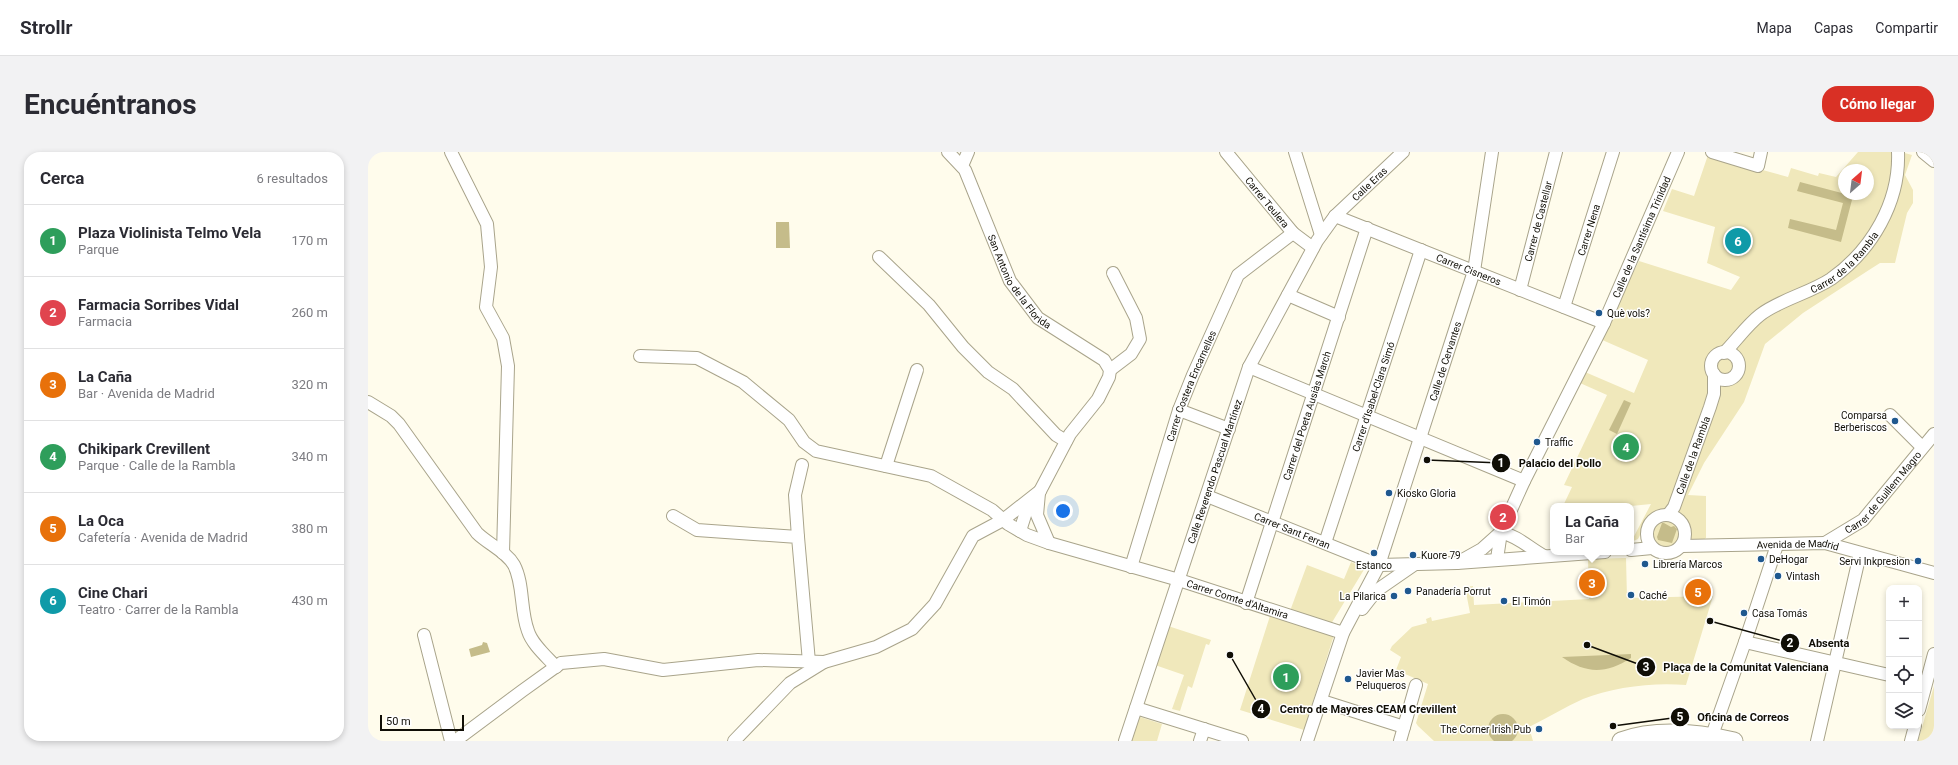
<!DOCTYPE html>
<html lang="es">
<meta charset="utf-8">
<style>
:root{--surface:#fff;--page:#f2f2f3;--text:#2b2b33;--muted:#7c7c81;--line:#e1e1e2;--accent:#d93025}
body{margin:0;font-family:Roboto,sans-serif;background:var(--page);color:var(--text)}
.controls{position:absolute;right:12px;bottom:12px;display:grid;overflow:hidden;border-radius:8px;box-shadow:0 2px 6px #0003}
.controls button{width:36px;height:36px;display:grid;place-items:center;padding:0;border:0;border-bottom:1px solid var(--line);background:var(--surface);color:var(--text);font:20px sans-serif}
.compass{position:absolute;left:1470px;top:12px;width:36px;height:36px;border-radius:50%;background:var(--surface);box-shadow:0 2px 6px #0003;rotate:28deg}
.scale{position:absolute;left:12px;bottom:10px;width:84px;box-sizing:border-box;padding-left:4px;border:2px solid #100e06;border-top:0;font-size:11px;line-height:14px;white-space:nowrap;color:#100e06;-webkit-text-stroke:3px #fff;paint-order:stroke}
.you{position:absolute;left:695px;top:359px;width:14px;height:14px;margin:-10px;border:3px solid #fff;border-radius:50%;background:#1a73e8;box-shadow:0 0 0 6px #1a73e833}
.badge{display:grid;place-items:center;width:26px;height:26px;border-radius:50%;background:var(--accent);color:#fff;font-size:13px;font-weight:700}
.pin{position:absolute;translate:-50% -50%;border:2px solid #fff;box-shadow:0 1px 4px #0006}
.popup{position:absolute;left:1182px;top:351px;width:84px;height:52px;box-sizing:border-box;display:grid;place-content:center;border-radius:8px;background:var(--surface);filter:drop-shadow(0 1px 3px #0005);font-size:13px;white-space:nowrap;color:var(--muted)}
.popup b{font-size:15px;color:var(--text)}
.popup::after{content:'';position:absolute;left:50%;top:100%;margin-left:-8px;border:8px solid transparent;border-top-color:var(--surface)}
.list{margin:0;padding:0;list-style:none}
h2{display:flex;justify-content:space-between;align-items:center;height:52px;margin:0;padding:0 16px;font-size:17px}
h2 small{font-size:13px;font-weight:400;color:var(--muted)}
.list li{display:grid;grid-template-columns:26px 1fr auto;gap:12px;align-items:center;box-sizing:border-box;height:72px;padding:0 16px;border-top:1px solid var(--line)}
.list b{display:block;font-size:15px;white-space:nowrap}
.list p{margin:0;font-size:13px;white-space:nowrap;color:var(--muted)}
.list em{font-size:13px;font-style:normal;color:var(--muted)}
.icon{flex:none;width:22px;height:22px;fill:none;stroke:currentColor;stroke-width:2;stroke-linecap:round;stroke-linejoin:round}
.map{position:relative;flex:none;width:1566px;height:589px;overflow:hidden;border-radius:16px}
header{display:flex;align-items:center;gap:24px;box-sizing:border-box;height:56px;padding:0 20px;background:var(--surface);border-bottom:1px solid var(--line)}
header strong{font-size:19px}
nav{display:flex;gap:22px;margin-inline-start:auto;font-size:14px}
.intro{display:flex;align-items:center;justify-content:space-between;box-sizing:border-box;height:96px;padding:0 24px}
h1{margin:0;font-size:28px}
.button{padding:10px 18px;border-radius:16px;background:var(--accent);color:#fff;font-size:14px;font-weight:700}
main{display:flex;gap:24px;padding:0 24px}
aside{flex:1;background:var(--surface);border-radius:16px;box-shadow:0 2px 6px #0003}
.map>svg:first-child{display:block}
.green{fill:#f0e8bb;fill-rule:evenodd}
.water{fill:#c5bc8a}
.lines{fill:none;stroke-linecap:round;stroke-linejoin:round}
.minor-casing{stroke:#a9a48b;stroke-width:14}
.highway-casing{stroke:#a9a48b;stroke-width:19}
.minor{stroke:#fff;stroke-width:12}
.highway{stroke:#fff;stroke-width:17}
.poi-dot{fill:#1f588f;stroke:#fff;stroke-width:1.5}
.labels{text-anchor:middle;stroke-width:3;stroke-linejoin:round;paint-order:stroke}
.street-label{font-size:10px;fill:#100e06;stroke:#fff}
.poi-label{font-size:10px;fill:#100e06;stroke:#fff;text-anchor:start}
.leader{fill:none;stroke:#100e06;stroke-width:1.5}
.callout-dot{fill:#100e06;stroke:#fff;stroke-width:1.5}
.mark-label{font-size:12px;text-anchor:middle;font-weight:bold;fill:#fff}
.callout-label{font-size:11px;text-anchor:middle;font-weight:bold;fill:#100e06;stroke:#fff;stroke-width:3;stroke-linejoin:round;paint-order:stroke}
</style>
<header>
<strong>Strollr</strong>
<nav><a>Mapa</a><a>Capas</a><a>Compartir</a></nav>
</header>
<div class="intro"><h1>Encuéntranos</h1><a class="button">Cómo llegar</a></div>
<main>
<aside>
<h2>Cerca<small>6 resultados</small></h2>
<ul class="list">
<li><span class="badge" style="background:#2e9e5b">1</span><div><b>Plaza Violinista Telmo Vela</b><p>Parque</p></div><em>170 m</em></li>
<li><span class="badge" style="background:#e0444e">2</span><div><b>Farmacia Sorribes Vidal</b><p>Farmacia</p></div><em>260 m</em></li>
<li><span class="badge" style="background:#e8710a">3</span><div><b>La Caña</b><p>Bar · Avenida de Madrid</p></div><em>320 m</em></li>
<li><span class="badge" style="background:#2e9e5b">4</span><div><b>Chikipark Crevillent</b><p>Parque · Calle de la Rambla</p></div><em>340 m</em></li>
<li><span class="badge" style="background:#e8710a">5</span><div><b>La Oca</b><p>Cafetería · Avenida de Madrid</p></div><em>380 m</em></li>
<li><span class="badge" style="background:#0f9aa8">6</span><div><b>Cine Chari</b><p>Teatro · Carrer de la Rambla</p></div><em>430 m</em></li>
</ul>
</aside>
<div class="map">
<svg width="1566" height="589" viewBox="0 0 1566 589">
<rect width="100%" height="100%" fill="#fffcec"/>
<!-- green -->
<path class="green" d="M1490 0H1533L1544 3 1537 23 1545 38V51L1539 61 1527 111H1512L1501 118 1435 161 1397 192 1376 250 1336 311 1320 343 1338 344V386L1331 390 1320 392C1327 369 1305 346 1283 363 1275 369 1275 379 1270 387L1263 390 1283 352 1263 354H1195L1204 335 1196 333 1239 243 1212 231 1217 220 1266 241 1280 208 1232 187 1271 109 1363 138 1372 125 1339 111 1347 75 1295 59 1304 37 1326 44 1340 3 1420 25 1423 16 1450 24 1451 21 1468 25ZM1476 18H1500V42H1476Z
M1285 381a14 14 0 1 1 28 0a14 14 0 1 1-28 0Z
M1258 406 1259 446 1345 444 1318 533C1286 530 1244 535 1215 547 1197 555 1179 566 1161 575L1165 589H1066L1050 574 1048 571 1060 532 1028 518 1033 505 1022 498 1024 494 1044 475 1059 471 1058 467 1063 465 1064 469 1102 461 1097 435 1105 434 1106 453 1221 447 1220 407Z
M983 410 997 416 963 472 922 459 939 413 976 427Z
M902 464 966 483 936 578 872 558Z
M797 473 843 488 841 493 838 492 824 536 820 534 812 559 804 557 816 523 784 512Z
M1566 534V589H1550Z
M772 565 794 572 789 589H763Z"/>
<!-- water -->
<path class="water" d="M1432 30 1485 44 1473 90 1420 76 1422 67 1468 78 1475 51 1429 39Z
M408 70H421L422 96H408Z
M1256 248 1263 251 1249 282 1241 278Z
M1294 371H1296L1303 375 1306 374 1309 377 1304 391 1290 388 1289 385Z
M115 490 119 491 122 500 103 505 101 497 114 493Z
M1263 502V506C1238 522 1218 522 1194 505Z
M1120 577a15 15 0 1 1 30 0a15 15 0 1 1-30 0Z"/>
<g class="lines">
<!-- minor casing -->
<g class="minor-casing">
<g id="minor">
<path d="M83 0 119 72 123 115 118 155 135 186 140 214 135 401"/>
<path id="s1" d="M580 0 597 18 642 129 670 166 736 208 742 218 741 225 730 247 702 282 672 339 659 357 652 379"/>
<path id="s2" d="M858 0 925 81 945 96"/>
<path d="M927 0 953 83"/>
<path d="M1344 0 1390 14 1393 0"/>
<path d="M1555 0 1566 9"/>
<path d="M594 14 600 0"/>
<path id="s3" d="M967 64 1236 171"/>
<path d="M511 105 561 153 595 195 620 220 645 237 688 283 698 289"/>
<path id="s4" d="M1152 138 1188 0"/>
<path d="M920 143 971 165"/>
<path id="s5" d="M1196 155 1245 0"/>
<circle cx="1357" cy="214" r="14"/>
<path id="s6" d="M1356 201C1368 189 1379 173 1392 163 1411 148 1442 141 1463 127 1504 98 1532 50 1530 0"/>
<path id="s7" d="M272 204 329 206 375 230 421 268 436 290 448 299 563 324 624 358 640 372 659 383 681 391 811 428 975 481"/>
<path d="M881 215 1156 329"/>
<path d="M742 218 763 202 772 187 768 166 745 121"/>
<path d="M0 250 23 264 31 272 109 381C120 392 138 399 146 413 156 432 152 458 160 479 164 492 178 504 188 515"/>
<path d="M811 258 861 277"/>
<path d="M1522 263 1554 295"/>
<path d="M518 314 549 218"/>
<path d="M671 341 669 363 681 391"/>
<path id="s8" d="M839 344 1011 413 1089 411 1237 400"/>
<circle cx="1298" cy="382" r="19"/>
<path id="s9" d="M1300 363 1306 355 1342 255 1346 242V222"/>
<path d="M305 364 329 378 430 385 441 510"/>
<path d="M430 385 427 343 434 313"/>
<path id="s10" d="M957 391 1053 98"/>
<path id="s11" d="M1457 391 1495 368 1566 282"/>
<path id="s12" d="M1314 394 1457 391 1566 421"/>
<path d="M1263 398 1284 396"/>
<path d="M1129 407 1133 380C1151 385 1160 395 1176 404"/>
<path id="s13" d="M1089 411 1114 397 1133 380 1156 329 1236 171 1310 0"/>
<path id="s14" d="M763 415 811 258 825 223 870 123 925 81"/>
<path id="s15" d="M878 451 999 76"/>
<path d="M994 457 1008 439 1047 412"/>
<path d="M56 483 83 589"/>
<path d="M1377 490 1521 523"/>
<path d="M954 549 1036 575"/>
<path d="M768 556 874 589"/>
<path d="M1551 558 1566 502"/>
<path d="M87 589 154 539 193 511 236 507 295 518 390 508 456 510 508 495 544 477 567 452 605 384 635 368 672 339"/>
<path d="M366 589 422 531 456 510"/>
<path id="s16" d="M757 589 881 215 949 89 967 64 1035 0"/>
<path d="M832 589 836 577"/>
<path id="s17" d="M939 589 975 481 1011 413 1106 119 1124 0"/>
<path d="M1032 589 1048 533"/>
<path d="M1342 589 1377 490 1409 393"/>
<path d="M1449 589 1492 402"/>
<path d="M1543 589 1547 574"/>
</g>
</g>
<!-- highway casing -->
<g class="highway-casing">
<path id="highway" d="M1253 589C1289 576 1331 581 1366 589"/>
</g>
<!-- minor -->
<use href="#minor" class="minor"/>
<!-- highway -->
<use href="#highway" class="highway"/>
</g>
<!-- markers -->
<g class="poi-dot">
<circle cx="1231" cy="161" r="4"/>
<circle cx="1527" cy="269" r="4"/>
<circle cx="1169" cy="290" r="4"/>
<circle cx="1021" cy="341" r="4"/>
<circle cx="1006" cy="401" r="4"/>
<circle cx="1045" cy="403" r="4"/>
<circle cx="1393" cy="407" r="4"/>
<circle cx="1550" cy="409" r="4"/>
<circle cx="1277" cy="412" r="4"/>
<circle cx="1410" cy="424" r="4"/>
<circle cx="1040" cy="439" r="4"/>
<circle cx="1263" cy="443" r="4"/>
<circle cx="1026" cy="444" r="4"/>
<circle cx="1136" cy="449" r="4"/>
<circle cx="1376" cy="461" r="4"/>
<circle cx="980" cy="527" r="4"/>
<circle cx="1171" cy="577" r="4"/>
</g>
<g class="labels">
<!-- street labels -->
<g class="street-label">
<text dy="4" stroke="none"><textPath href="#s16" startOffset="615">Calle Eras</textPath></text>
<text dy="4" stroke="none"><textPath href="#s2" startOffset="65">Carrer Teulera</textPath></text>
<text dy="4" stroke="none"><textPath href="#s4" startOffset="71">Carrer de Castellar</textPath></text>
<text dy="4" stroke="none"><textPath href="#s5" startOffset="81">Carrer Nena</textPath></text>
<text dy="4" stroke="none"><textPath href="#s13" startOffset="381">Calle de la Santísima Trinidad</textPath></text>
<text dy="4" stroke="none"><textPath href="#s6" startOffset="153">Carrer de la Rambla</textPath></text>
<text dy="4" stroke="none"><textPath href="#s3" startOffset="144">Carrer Cisneros</textPath></text>
<text dy="4" stroke="none"><textPath href="#s1" startOffset="150">San Antonio de la Florida</textPath></text>
<text dy="4" stroke="none"><textPath href="#s17" startOffset="405">Calle de Cervantes</textPath></text>
<text dy="4" stroke="none"><textPath href="#s14" startOffset="191">Carrer Costera Encarnelles</textPath></text>
<text dy="4" stroke="none"><textPath href="#s10" startOffset="154">Carrer d'Isabel-Clara Simó</textPath></text>
<text dy="4" stroke="none"><textPath href="#s15" startOffset="197">Carrer del Poeta Ausiàs March</textPath></text>
<text dy="4" stroke="none"><textPath href="#s9" startOffset="65">Calle de la Rambla</textPath></text>
<text dy="4" stroke="none"><textPath href="#s16" startOffset="284">Calle Reverendo Pascual Martínez</textPath></text>
<text dy="4" stroke="none"><textPath href="#s11" startOffset="78">Carrer de Guillem Magro</textPath></text>
<text dy="4" stroke="none"><textPath href="#s8" startOffset="92">Carrer Sant Ferran</textPath></text>
<text dy="4" stroke="none"><textPath href="#s12" startOffset="116">Avenida de Madrid</textPath></text>
<text dy="4" stroke="none"><textPath href="#s7" startOffset="661">Carrer Comte d'Altamira</textPath></text>
</g>
<!-- poi labels -->
<g class="poi-label">
<text x="1239" y="165">Què vols?</text>
<text x="1519" y="267" text-anchor="end">Comparsa<tspan x="1519" dy="12">Berberiscos</tspan></text>
<text x="1177" y="294">Traffic</text>
<text x="1029" y="345">Kiosko Gloria</text>
<text x="1053" y="407">Kuore 79</text>
<text x="1401" y="411">DeHogar</text>
<text x="1542" y="413" text-anchor="end">Servi Inkpresion</text>
<text x="1285" y="416">Librería Marcos</text>
<text x="1006" y="417" text-anchor="middle">Estanco</text>
<text x="1418" y="428">Vintash</text>
<text x="1048" y="443">Panadería Porrut</text>
<text x="1271" y="447">Caché</text>
<text x="1018" y="448" text-anchor="end">La Pilarica</text>
<text x="1144" y="453">El Timón</text>
<text x="1384" y="465">Casa Tomás</text>
<text x="988" y="525">Javier Mas<tspan x="988" dy="12">Peluqueros</tspan></text>
<text x="1163" y="581" text-anchor="end">The Corner Irish Pub</text>
</g>
</g>
<!-- callouts -->
<path class="leader" d="M1059 308L1133 311M1342 469L1422 491M1219 493L1278 515M862 503L893 557M1245 574L1312 565"/>
<g class="callout-dot">
<circle cx="1059" cy="308" r="4"/>
<circle cx="1342" cy="469" r="4"/>
<circle cx="1219" cy="493" r="4"/>
<circle cx="862" cy="503" r="4"/>
<circle cx="1245" cy="574" r="4"/>
<circle cx="1133" cy="311" r="10"/>
<circle cx="1422" cy="491" r="10"/>
<circle cx="1278" cy="515" r="10"/>
<circle cx="893" cy="557" r="10"/>
<circle cx="1312" cy="565" r="10"/>
</g>
<g class="mark-label">
<text x="1133" y="315">1</text>
<text x="1422" y="495">2</text>
<text x="1278" y="519">3</text>
<text x="893" y="561">4</text>
<text x="1312" y="569">5</text>
</g>
<g class="callout-label">
<text x="1192" y="315">Palacio del Pollo</text>
<text x="1461" y="495">Absenta</text>
<text x="1378" y="519">Plaça de la Comunitat Valenciana</text>
<text x="1000" y="561">Centro de Mayores CEAM Crevillent</text>
<text x="1375" y="569">Oficina de Correos</text>
</g>
</svg>
<div class="controls">
<button>+</button>
<button>−</button>
<button><svg class="icon" aria-label="locate" viewBox="0 0 24 24"><circle cx="12" cy="12" r="6"/><path d="M12 2v4M12 18v4M2 12h4M18 12h4"/></svg></button>
<button><svg class="icon" aria-label="layers" viewBox="0 0 24 24"><path d="M12 4l9 5-9 5-9-5zM3 14l9 5 9-5"/></svg></button>
</div>
<svg class="compass" viewBox="-18 -18 36 36"><path d="M0-13l5 13h-10z" fill="#e53935"/><path d="M0 13l5-13h-10z" fill="#7c7c81"/></svg>
<div class="scale">50 m</div>
<div class="you"></div>
<div class="pin badge" style="left:918px;top:525px;background:#2e9e5b">1</div>
<div class="pin badge" style="left:1135px;top:365px;background:#e0444e">2</div>
<div class="pin badge" style="left:1224px;top:431px;background:#e8710a">3</div>
<div class="popup"><b>La Caña</b>Bar</div>
<div class="pin badge" style="left:1258px;top:295px;background:#2e9e5b">4</div>
<div class="pin badge" style="left:1330px;top:440px;background:#e8710a">5</div>
<div class="pin badge" style="left:1370px;top:89px;background:#0f9aa8">6</div>
</div>
</main>
